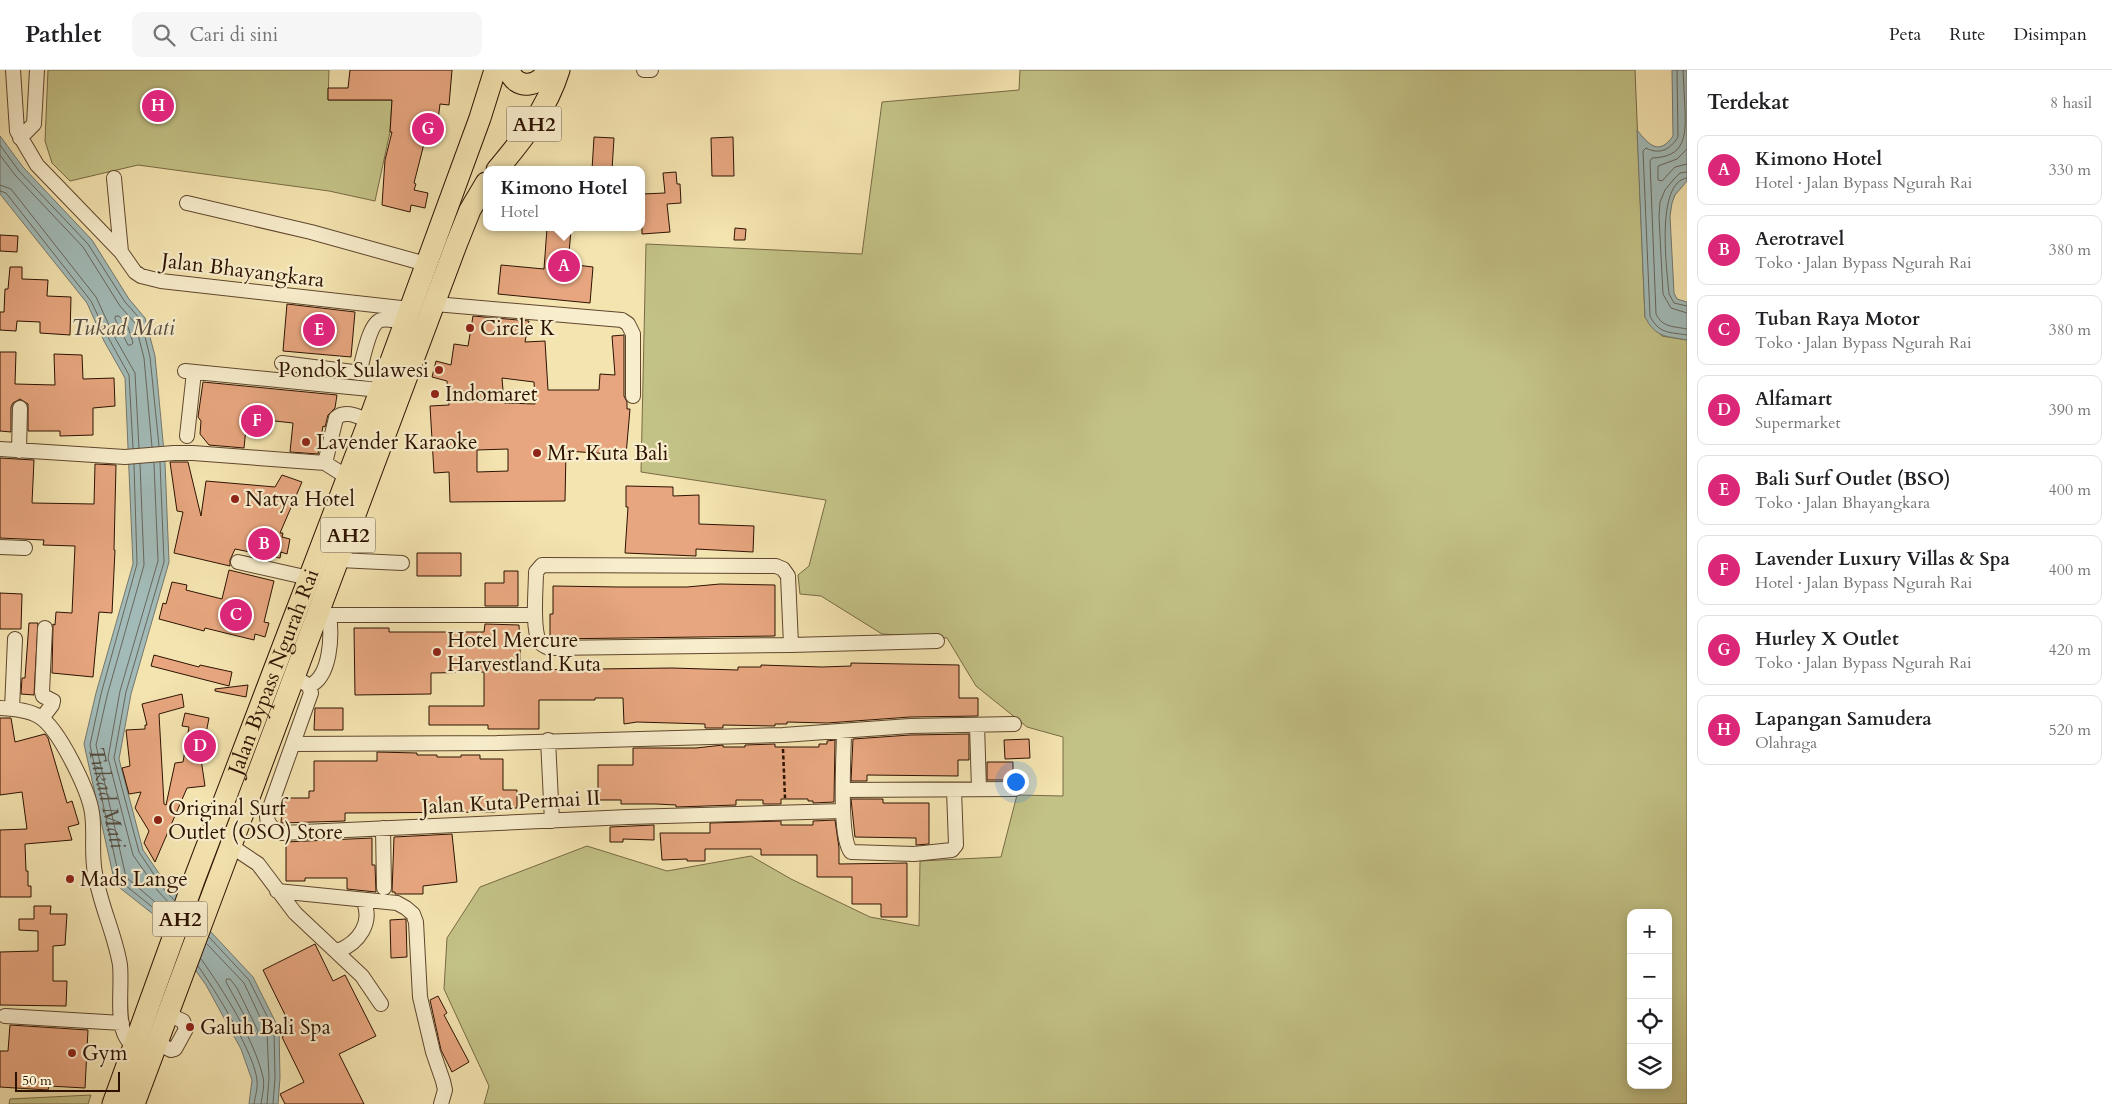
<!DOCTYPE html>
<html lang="id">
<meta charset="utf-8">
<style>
:root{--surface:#fff;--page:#f6f6f6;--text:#202124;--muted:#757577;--line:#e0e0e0;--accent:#db2777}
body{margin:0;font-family:Cardo,serif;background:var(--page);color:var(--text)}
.controls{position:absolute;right:15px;bottom:15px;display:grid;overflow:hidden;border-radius:10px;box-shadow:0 2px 12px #0003}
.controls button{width:45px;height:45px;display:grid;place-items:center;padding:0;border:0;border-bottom:1px solid var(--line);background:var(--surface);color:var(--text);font:25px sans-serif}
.scale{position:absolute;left:15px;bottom:12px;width:105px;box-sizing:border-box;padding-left:5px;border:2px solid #2d1201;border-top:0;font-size:14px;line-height:18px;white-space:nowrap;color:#2d1201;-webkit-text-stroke:4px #f8edcc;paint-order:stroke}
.you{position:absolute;left:1015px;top:711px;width:18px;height:18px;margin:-12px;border:4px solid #fff;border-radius:50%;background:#1a73e8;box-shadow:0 0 0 8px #1a73e833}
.badge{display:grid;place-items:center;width:32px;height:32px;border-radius:50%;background:var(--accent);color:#fff;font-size:16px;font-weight:700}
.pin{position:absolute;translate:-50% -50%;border:2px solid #fff;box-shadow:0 1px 5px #0006}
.popup{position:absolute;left:483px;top:96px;width:162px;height:65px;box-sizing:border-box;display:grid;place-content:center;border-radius:10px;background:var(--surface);filter:drop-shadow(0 1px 4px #0005);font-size:16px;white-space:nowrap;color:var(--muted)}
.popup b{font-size:19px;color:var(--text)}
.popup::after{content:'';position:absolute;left:50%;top:100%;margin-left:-10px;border:10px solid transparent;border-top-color:var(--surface)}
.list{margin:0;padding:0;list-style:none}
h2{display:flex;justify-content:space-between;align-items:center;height:65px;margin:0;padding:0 20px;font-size:21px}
h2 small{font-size:16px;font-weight:400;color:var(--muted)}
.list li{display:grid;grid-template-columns:32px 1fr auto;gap:15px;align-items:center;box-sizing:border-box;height:70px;margin:0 10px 10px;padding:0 10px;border:1px solid var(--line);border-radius:10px}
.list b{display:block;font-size:19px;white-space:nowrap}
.list p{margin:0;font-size:16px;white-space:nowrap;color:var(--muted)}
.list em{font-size:16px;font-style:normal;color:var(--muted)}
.icon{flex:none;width:28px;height:28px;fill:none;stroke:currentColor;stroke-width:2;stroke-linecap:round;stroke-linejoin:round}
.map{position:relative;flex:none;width:1687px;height:1034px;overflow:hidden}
header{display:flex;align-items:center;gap:30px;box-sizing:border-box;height:70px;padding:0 25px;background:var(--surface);border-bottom:1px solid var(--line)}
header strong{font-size:24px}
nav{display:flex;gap:28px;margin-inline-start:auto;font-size:18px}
.search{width:350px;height:45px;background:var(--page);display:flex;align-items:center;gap:12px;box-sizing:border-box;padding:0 18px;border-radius:10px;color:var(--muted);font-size:19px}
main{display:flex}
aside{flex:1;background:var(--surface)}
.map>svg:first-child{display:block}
.green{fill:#c3c286;stroke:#786a44;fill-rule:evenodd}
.water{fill:#a2bbb8;stroke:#73776f}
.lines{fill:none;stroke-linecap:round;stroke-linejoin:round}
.shore{stroke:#68665c;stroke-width:1}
.building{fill:#e7a67f;stroke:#2d1201;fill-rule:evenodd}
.minor-casing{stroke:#5f462d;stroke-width:16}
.highway-casing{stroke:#2d1201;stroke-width:23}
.path{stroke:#2d1201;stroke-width:2.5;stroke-dasharray:4 2.5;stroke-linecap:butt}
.minor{stroke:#f8edcc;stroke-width:14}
.highway{stroke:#f4e4b0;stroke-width:21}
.poi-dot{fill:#8f2418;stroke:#f8edcc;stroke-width:2}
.labels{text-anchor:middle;stroke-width:4.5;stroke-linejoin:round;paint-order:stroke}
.shield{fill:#f8edcc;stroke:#6a543e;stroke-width:1}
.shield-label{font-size:20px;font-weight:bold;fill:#2d1201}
.street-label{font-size:21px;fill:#2d1201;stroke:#f8edcc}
.poi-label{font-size:21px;fill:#2d1201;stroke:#f8edcc;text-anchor:start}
.water-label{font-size:22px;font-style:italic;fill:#564d41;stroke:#f8edcc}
</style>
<header>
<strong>Pathlet</strong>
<div class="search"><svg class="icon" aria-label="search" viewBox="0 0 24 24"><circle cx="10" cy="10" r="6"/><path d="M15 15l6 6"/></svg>Cari di sini</div>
<nav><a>Peta</a><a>Rute</a><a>Disimpan</a></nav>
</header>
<main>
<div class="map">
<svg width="1687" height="1034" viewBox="0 0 1687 1034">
<rect width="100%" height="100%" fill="#f4e4b0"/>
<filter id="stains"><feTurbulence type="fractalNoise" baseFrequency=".004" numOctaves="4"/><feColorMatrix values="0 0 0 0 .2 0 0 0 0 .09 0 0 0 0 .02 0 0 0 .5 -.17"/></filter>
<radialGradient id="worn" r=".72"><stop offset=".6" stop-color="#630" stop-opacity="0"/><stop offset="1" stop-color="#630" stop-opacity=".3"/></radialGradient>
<!-- green -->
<path class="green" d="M48 0H329L328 30H392L390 62 375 131 329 121 138 95 70 111 52 93 45 71Z
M1020 0H1635L1645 247 1662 266 1687 270V1034H484L489 1016 444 919 447 868 480 817 587 776 667 801 751 786 791 809 870 847 919 856 920 791 1001 787 1017 725 1063 726V667L1027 657 976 616 947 568 882 564 821 526 800 524 798 505 809 496 826 430 641 402 646 174 862 184 882 32 1019 20ZM1631 843H1668V1015H1631Z
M91 1025 88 1034H9L10 1029Z"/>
<!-- water -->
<path class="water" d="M1672 0H1687V111L1675 125 1672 133 1670 146 1674 223 1677 229 1687 232V270C1666 266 1656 268 1645 247L1637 60C1649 75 1659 86 1673 66Z
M0 66 23 97 92 170 129 229 145 248 155 286 165 393 169 492 131 624 119 689 143 780 167 815 253 907 279 959 280 1008 278 1034H249L252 1010 241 979 206 915 158 848 115 814 84 674 96 623 133 494 125 308 104 271 87 233 0 124Z"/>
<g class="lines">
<!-- shore -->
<g class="shore">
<path d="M1677 0 1678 67C1670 80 1659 85 1646 78L1643 81 1650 246C1659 264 1669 262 1687 265"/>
<path d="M1683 0C1684 13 1684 26 1685 39 1686 67 1685 87 1652 88L1650 91 1656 244C1663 258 1673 256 1687 259"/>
<path d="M0 75 19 101 88 174 125 232 141 250 150 287 159 376"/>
<path d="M1687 79 1677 89 1658 96V110L1662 111 1675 97 1687 94"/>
<path d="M0 85 15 105 83 177 120 236 135 253 144 288 152 377"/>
<path d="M1687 102 1680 103 1674 109 1665 120 1660 132 1659 146 1663 224 1671 238 1687 243"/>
<path d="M1687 108C1655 112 1667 201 1669 224L1674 233 1687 236"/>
<path d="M0 115 11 119 96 227 114 266 135 303 139 378"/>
<path d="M0 121 6 123 91 231 109 269 129 305 133 378"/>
<path d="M116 246H119L128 257 133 273 131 275H128L115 249Z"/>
<path d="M160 392 164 492 126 622 114 688 139 782 163 818 174 830"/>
<path d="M154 393 158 491 120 621 108 688 133 785 158 821 172 836"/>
<path d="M134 394 137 494 101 624 90 675 120 811 161 844 166 852"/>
<path id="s1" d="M140 394 144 495 107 626 96 675 126 807 169 844"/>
<path d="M209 867 249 910 274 960 275 1008 273 1034"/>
<path d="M207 874 244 913 267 962 269 1008 267 1034"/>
<path d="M201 889C224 921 254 969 263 1007 265 1015 262 1026 261 1034"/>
<path d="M198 896C214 918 256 986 257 1011 258 1018 255 1027 254 1034"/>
<path d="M227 909H230L237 918 258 961 257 964 254 963 226 912Z"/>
</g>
</g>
<!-- building -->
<path class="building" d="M350 0H452L449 35 440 34 436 67 426 66 414 113 416 114 414 120 428 123 425 138 411 135 410 142 382 135 385 90 392 62H390L392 30H328V18H348Z
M594 67 614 68 612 100H592Z
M733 67 734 106H712L711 68Z
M676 102 677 114H680L681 133 667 134 670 162 642 164V124L665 123 663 103Z
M547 158 571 160 568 194 593 197 590 233 498 224 501 195 544 199Z
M735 158 746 159 745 170H734Z
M0 165 18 166 17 182 0 181Z
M10 197H22V209L48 210 47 226 71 227 70 265 40 263V252L17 251 16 261 0 260V242H4L5 219H8Z
M287 234 355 242 351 287 283 281Z
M473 246 529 251 525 272 545 271 548 320H599L600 304 615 305 612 266 624 265V326L627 332V339H630L626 385 566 381 565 431 450 432 449 402 434 403 430 336 449 335 447 311 432 307 436 291 451 295 454 274 468 276ZM502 308 534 312 535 334 504 333ZM508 379V401L477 402V380Z
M0 282H16L15 314 55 315 54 284 82 285 83 309 114 308 115 336 93 338V365L60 366V361H28V334L20 329 13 333 11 337V362L0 361Z
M203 312 337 325 335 338 328 345 325 357 323 356 318 384 290 382 293 353 247 348 244 378 209 375 200 364 201 351 198 347Z
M0 388 34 390 32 433 94 434 95 394 116 395 114 480H115L112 543 99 542 93 607 52 603 53 554 55 555 56 542 72 543 75 476 43 475 44 470 0 468Z
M170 392H188L201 446 206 411 275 417 282 405 302 412 280 463H283L282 467 290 469 287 484 281 482 280 488 235 479 230 490V496L174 483 183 442 177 441Z
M626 416 673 417V426L699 425V454L754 456 753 482 696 479V486L625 483 628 437H626Z
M417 483H461V506H417Z
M229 500 274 511 264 552 269 553 265 567 255 564 254 570 205 558 204 561 159 549 163 533 166 534 172 512 187 515 186 520 222 529Z
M504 501H518V536H485V513H504Z
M720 514 775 515V566L550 569V544H553V516L619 517H687Z
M0 523 22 524 21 559H0Z
M29 553H38L34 625 21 624 22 608H25Z
M485 554 519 555 521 600 672 598 738 600V597H761V595L822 597 851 596V593L959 595V628H978V646L910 647 827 653 787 652V654H775V656L723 655V658H705V654L637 652 624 654 623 628H595V630H539V659H488V655H429V636H484V602L431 603V624L355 625 354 558H389V562H484Z
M154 585 199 597 200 595 232 602 229 616 151 596Z
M248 615 246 627 215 621V619Z
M182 624 184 637 159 644 164 734 166 735 175 693 183 692 189 657 182 656 185 643 209 648 201 689 205 716 187 718 155 792 144 773 149 761 135 738 141 722 129 724 122 698 130 696 126 660 145 659V655H147L142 634Z
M315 638H343V660H314Z
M0 648H11L15 672 45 664 48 668 67 733 72 731 79 754 68 757 72 770 25 774 26 801H28V816H31V827H0V760L27 759 22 722 0 725Z
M969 664V690H958V706L867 705V711H851L853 669 910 665Z
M1029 669 1030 688 1005 689 1004 670Z
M835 670 834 732 813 733V731H808V729H781V734H763V730H736V735L676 737V735L656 734H621V730H598V695H633V678H696L723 675V677H745V675L775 674V677H819V674H827V671Z
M377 682 417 683V685H437V687H461V685H480V689H503V720H517V738H495V742L345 743V751L281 753 283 728H309V721H314V691H377Z
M987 692H1013V710H987Z
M851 729H883V733H929V774L916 775V768L855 767Z
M835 750 839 778V794L907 793V847H881V834H852V807H817V785H761V779H705V791H687V789L662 790 660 763H710V753L781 751V755H813V751Z
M654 755V770L623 769V772H610V757Z
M452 764 457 812 423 816V824H395V822H392L394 767Z
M372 768V795H375L376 822 347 819V808H305V811H286V772Z
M34 836H51L50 844H67L65 875 53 876V911H67L66 936 0 935V882L38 881V861L19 860V849H34Z
M406 849 407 887 391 888 390 850Z
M315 874 333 911 345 905 376 966 339 984 364 1034H285L280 1024 304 1012 282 967 293 961 263 900Z
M438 926 447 943 444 945 469 992 452 1002 441 980 430 930Z
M10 955 88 960 85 1018 49 1016 48 1020 0 1017V981H8Z"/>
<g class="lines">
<!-- minor casing -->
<g class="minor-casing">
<path id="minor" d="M13 0 17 61 37 95 121 182 135 202 141 206 161 211 410 239
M644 0H651
M20 68 34 54 37 0
M114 108 121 182
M187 133 311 162 426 194
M435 234 622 250 628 254 633 264V326
M282 293 385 306
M185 301 380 320
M359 303C363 290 369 253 381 250 389 248 397 251 405 253
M187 366 194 302
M0 379 125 387 174 383H193L325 393
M19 381 20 338
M347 407 325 393 336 348C345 339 359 347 369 351
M0 477 25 478
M339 490 402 493
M238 492 309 508
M316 545H535
M791 575 788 506 783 499 776 496 542 495 536 502C536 518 532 557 539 571 541 575 545 576 549 578L791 575 937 571
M294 606 309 616 311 623 267 746C267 755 274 760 282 763L628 747 843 741
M309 616C331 607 332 566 329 545
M0 638C13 639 29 640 40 647 59 659 89 721 92 743 95 763 91 783 95 803 100 835 115 864 120 895 122 915 117 945 124 963 126 969 131 974 134 979
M12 639 15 569
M42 648 52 635 53 631 43 626 42 622 45 558
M977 655 979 719
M844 661C844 684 838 767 851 782L914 784 952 780 956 775 954 720
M548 670 552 751
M293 674 497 673 783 665 910 656 1014 654
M843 720 1015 719
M383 758 384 818
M231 776 258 794 295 843 362 906 381 934
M277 821 397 833 406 838 413 844 416 852 420 927 433 982 443 1011 445 1020 441 1034
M338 881C358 873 374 853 363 830
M5 946 122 953
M157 973 171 980 175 979 186 959 183 951 167 944"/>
</g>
<!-- highway casing -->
<g class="highway-casing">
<g id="highway">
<path d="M509 0C516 21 539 17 548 0"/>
<path d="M497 100C523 69 547 39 559 0"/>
<path id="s2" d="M113 1034 194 810 369 351 480 48 495 0"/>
<path d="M134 1034 456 175 470 140 486 113"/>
</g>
</g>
<!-- path -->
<path class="path" d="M783 679 785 728"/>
<!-- minor -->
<use href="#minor" class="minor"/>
<!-- highway -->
<use href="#highway" class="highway"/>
</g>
<!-- markers -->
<g class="poi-dot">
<circle cx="470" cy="258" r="5"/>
<circle cx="439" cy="300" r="5"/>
<circle cx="435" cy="324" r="5"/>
<circle cx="306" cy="372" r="5"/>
<circle cx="537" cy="383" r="5"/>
<circle cx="235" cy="429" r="5"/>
<circle cx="437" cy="582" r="5"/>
<circle cx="158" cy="750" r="5"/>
<circle cx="70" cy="809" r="5"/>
<circle cx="190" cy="957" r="5"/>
<circle cx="72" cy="983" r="5"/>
</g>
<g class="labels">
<!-- shield labels -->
<g class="shield">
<rect x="506.5" y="36.5" width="55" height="35" rx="4"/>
<rect x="320.5" y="447.5" width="55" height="35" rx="4"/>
<rect x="152.5" y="831.5" width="55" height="35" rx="4"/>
</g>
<g class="shield-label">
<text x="534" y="61">AH2</text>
<text x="348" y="472">AH2</text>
<text x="180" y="856">AH2</text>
</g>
<!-- street labels -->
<g class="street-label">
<text transform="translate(243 200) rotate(7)" y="7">Jalan Bhayangkara</text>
<text dy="7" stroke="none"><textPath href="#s2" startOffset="461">Jalan Bypass Ngurah Rai</textPath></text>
<text transform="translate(511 732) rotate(-3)" y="7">Jalan Kuta Permai II</text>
</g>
<!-- poi labels -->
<g class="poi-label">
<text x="480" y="265">Circle K</text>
<text x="429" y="307" text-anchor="end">Pondok Sulawesi</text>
<text x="445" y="331">Indomaret</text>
<text x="316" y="379">Lavender Karaoke</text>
<text x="547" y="390">Mr. Kuta Bali</text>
<text x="245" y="436">Natya Hotel</text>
<text x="447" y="577">Hotel Mercure<tspan x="447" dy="24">Harvestland Kuta</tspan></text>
<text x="168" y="745">Original Surf<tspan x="168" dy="24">Outlet (OSO) Store</tspan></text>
<text x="80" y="816">Mads Lange</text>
<text x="200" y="964">Galuh Bali Spa</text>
<text x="82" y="990">Gym</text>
</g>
<!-- water labels -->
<g class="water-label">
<text x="123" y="265">Tukad Mati</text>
<text dy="8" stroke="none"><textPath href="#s1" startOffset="341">Tukad Mati</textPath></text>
</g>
</g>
<rect width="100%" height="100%" filter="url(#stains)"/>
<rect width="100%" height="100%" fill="url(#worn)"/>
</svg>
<div class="controls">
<button>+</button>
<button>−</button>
<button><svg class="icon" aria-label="locate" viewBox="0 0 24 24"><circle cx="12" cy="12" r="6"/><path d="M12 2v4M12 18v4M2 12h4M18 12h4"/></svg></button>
<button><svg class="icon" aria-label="layers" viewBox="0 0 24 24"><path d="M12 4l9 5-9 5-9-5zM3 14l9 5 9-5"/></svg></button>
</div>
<div class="scale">50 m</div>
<div class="you"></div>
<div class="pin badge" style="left:564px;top:196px">A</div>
<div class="popup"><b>Kimono Hotel</b>Hotel</div>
<div class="pin badge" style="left:264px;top:474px">B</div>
<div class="pin badge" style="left:236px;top:545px">C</div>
<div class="pin badge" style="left:200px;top:676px">D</div>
<div class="pin badge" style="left:319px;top:260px">E</div>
<div class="pin badge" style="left:257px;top:351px">F</div>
<div class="pin badge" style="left:428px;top:59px">G</div>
<div class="pin badge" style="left:158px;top:36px">H</div>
</div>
<aside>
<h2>Terdekat<small>8 hasil</small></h2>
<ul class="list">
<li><span class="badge">A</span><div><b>Kimono Hotel</b><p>Hotel · Jalan Bypass Ngurah Rai</p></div><em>330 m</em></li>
<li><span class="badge">B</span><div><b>Aerotravel</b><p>Toko · Jalan Bypass Ngurah Rai</p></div><em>380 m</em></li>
<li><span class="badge">C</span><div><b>Tuban Raya Motor</b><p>Toko · Jalan Bypass Ngurah Rai</p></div><em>380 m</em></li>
<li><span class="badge">D</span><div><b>Alfamart</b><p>Supermarket</p></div><em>390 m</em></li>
<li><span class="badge">E</span><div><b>Bali Surf Outlet (BSO)</b><p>Toko · Jalan Bhayangkara</p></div><em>400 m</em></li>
<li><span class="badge">F</span><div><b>Lavender Luxury Villas &amp; Spa</b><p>Hotel · Jalan Bypass Ngurah Rai</p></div><em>400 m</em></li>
<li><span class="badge">G</span><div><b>Hurley X Outlet</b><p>Toko · Jalan Bypass Ngurah Rai</p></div><em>420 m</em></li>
<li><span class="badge">H</span><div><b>Lapangan Samudera</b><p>Olahraga</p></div><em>520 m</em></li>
</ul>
</aside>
</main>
